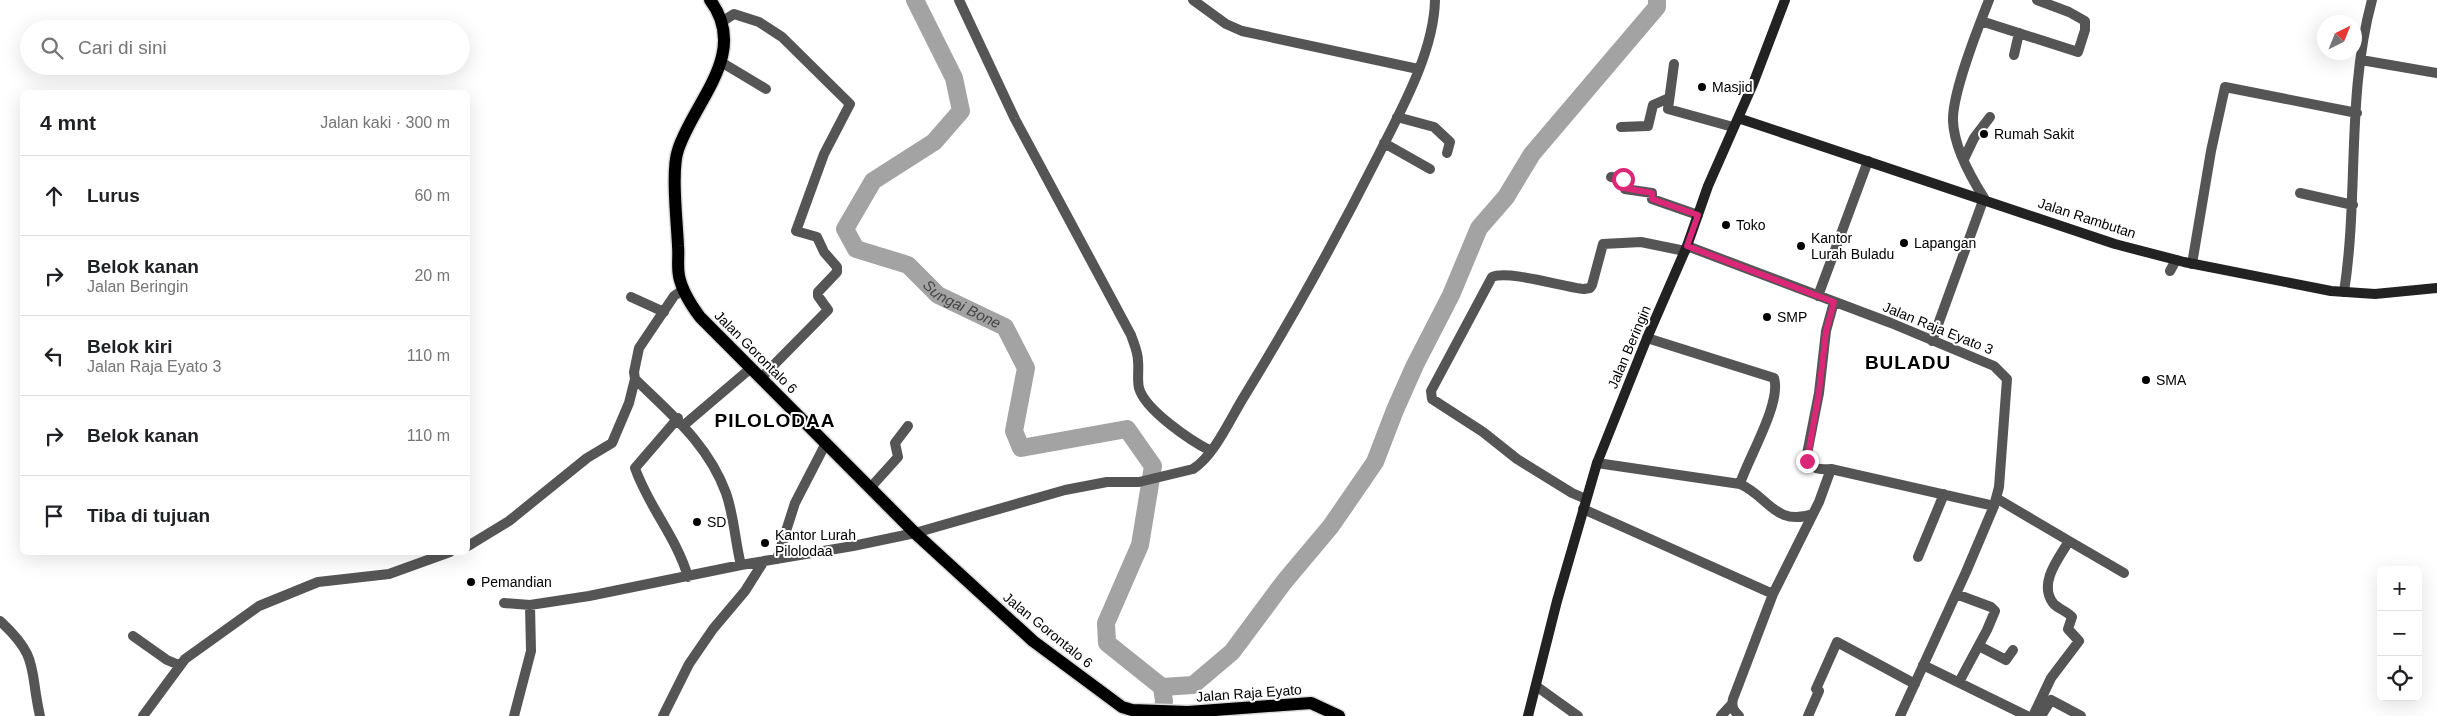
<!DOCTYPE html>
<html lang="id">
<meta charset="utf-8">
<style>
:root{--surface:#fff;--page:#f2f2f2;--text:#202124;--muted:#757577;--line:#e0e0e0}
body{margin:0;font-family:Arial,sans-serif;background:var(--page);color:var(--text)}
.controls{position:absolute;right:15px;bottom:15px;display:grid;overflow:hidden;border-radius:8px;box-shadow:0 5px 20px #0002}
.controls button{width:45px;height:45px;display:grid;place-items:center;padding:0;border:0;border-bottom:1px solid var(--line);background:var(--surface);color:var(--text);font:25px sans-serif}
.compass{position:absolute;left:2317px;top:15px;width:45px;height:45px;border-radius:50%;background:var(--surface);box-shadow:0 5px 20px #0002;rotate:43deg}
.stop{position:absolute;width:15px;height:15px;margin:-11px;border:4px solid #db2777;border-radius:50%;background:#fff}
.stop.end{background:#db2777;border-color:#fff;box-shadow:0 1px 5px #0008}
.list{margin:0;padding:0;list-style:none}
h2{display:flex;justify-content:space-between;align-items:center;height:65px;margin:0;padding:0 20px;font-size:21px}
h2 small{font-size:16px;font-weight:400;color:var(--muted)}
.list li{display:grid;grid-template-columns:32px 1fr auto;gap:15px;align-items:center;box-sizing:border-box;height:80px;padding:0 20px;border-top:1px solid var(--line)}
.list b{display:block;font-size:19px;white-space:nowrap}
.list p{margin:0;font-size:16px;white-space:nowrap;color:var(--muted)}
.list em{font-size:16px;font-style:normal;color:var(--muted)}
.icon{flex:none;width:28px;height:28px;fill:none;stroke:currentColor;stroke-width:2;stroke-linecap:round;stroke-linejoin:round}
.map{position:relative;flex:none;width:2437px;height:716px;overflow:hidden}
.search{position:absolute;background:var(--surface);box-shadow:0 5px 20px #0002;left:20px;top:20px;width:450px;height:55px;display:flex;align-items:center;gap:12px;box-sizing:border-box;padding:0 18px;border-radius:28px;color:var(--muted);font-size:19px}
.panel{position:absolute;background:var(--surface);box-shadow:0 5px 20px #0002;left:20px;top:90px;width:450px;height:465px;border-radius:8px}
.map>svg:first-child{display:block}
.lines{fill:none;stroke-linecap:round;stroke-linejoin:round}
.river{stroke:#a3a3a3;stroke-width:18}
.primary-casing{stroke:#dbdbdb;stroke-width:15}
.street{stroke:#555;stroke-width:10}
.secondary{stroke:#222;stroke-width:10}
.primary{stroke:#000;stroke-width:12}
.route{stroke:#db2777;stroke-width:6}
.poi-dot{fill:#000;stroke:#fff;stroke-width:2}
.labels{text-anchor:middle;stroke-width:4;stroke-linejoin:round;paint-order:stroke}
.poi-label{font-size:14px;fill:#000;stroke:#fff;text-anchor:start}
.street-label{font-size:14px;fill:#000;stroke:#fff}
.water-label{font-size:15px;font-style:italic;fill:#444;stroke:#fff}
.district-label{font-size:19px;font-weight:bold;letter-spacing:1px;fill:#000;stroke:#fff}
</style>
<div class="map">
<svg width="2437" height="716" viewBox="0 0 2437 716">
<rect width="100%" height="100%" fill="#fff"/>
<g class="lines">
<!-- river -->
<g class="river">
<path id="s1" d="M915 0 954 78 961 111 934 142 873 181 845 229 856 249 908 265 938 295 1005 327 1026 368 1014 431 1021 448 1127 429 1153 466 1140 545 1106 623 1107 643 1162 687 1164 701 1162 716"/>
<path d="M1162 687 1193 685 1232 652 1284 582 1331 526 1375 462 1395 410 1415 365 1451 295 1479 228 1506 197 1532 154 1657 7V0"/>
</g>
<!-- primary casing -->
<g class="primary-casing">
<path id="primary" d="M710 0C750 53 694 101 678 150 671 170 677 222 678 246 679 256 677 266 679 276 682 291 691 305 700 317L915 533 1033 641 1122 707 1132 710 1188 712 1311 703 1339 716"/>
</g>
<!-- street -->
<path class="street" d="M959 0 1015 119 1131 335C1134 344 1138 352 1138 361 1139 370 1137 380 1139 388 1145 410 1191 441 1211 451
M1193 0 1226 24 1242 31 1418 69
M723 21 734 14 759 22 782 37 850 104 824 154 796 231 817 237 824 252 837 267V272L818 292V296L828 310 761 378
M1981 21 2078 52 2085 30V21L2069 12 2037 0
M2014 55 2019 33
M2361 60 2437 73
M721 62 766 89
M1674 64 1668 109 1733 127
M1397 117 1434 127 1450 142 1447 153
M1621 127 1648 126 1653 105 1669 98
M1384 143 1430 169
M1964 159 1974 138 1990 117
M1611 177 1623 179 1625 189 1652 193V199L1698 215
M2300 193 2353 205
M1687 246 1891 323 1994 366 2007 379 1999 487 1994 506 1966 572 1900 716
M2192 264 2211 151 2225 87 2357 113
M2170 271 2176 260
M684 289 674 296 639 348 634 372 635 379C671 414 708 444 726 493 734 516 735 541 741 565
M2344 292C2359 196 2346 95 2372 0
M1818 296 1868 161
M631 297 664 312
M1647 338 1774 378C1782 403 1747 460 1740 484 1768 496 1775 527 1813 514
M1932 341 1984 198C1970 176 1954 147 1953 121 1952 93 1978 28 1989 0
M678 418 635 468C648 506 677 538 688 577
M684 425 751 368
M1597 463 1740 484
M1831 469C1822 470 1810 469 1806 459L1819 393 1826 331 1834 302
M871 487 898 457 895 443 908 426
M1996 498 2069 541C2059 558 2038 583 2053 603 2058 609 2067 611 2072 617L2068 629 2079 641 2051 678 2033 716
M1586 499 1572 493 1517 459 1483 432 1432 399 1431 391 1492 277C1509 270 1564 287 1584 289L1590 288 1592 285 1603 244 1641 242 1685 251
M1583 509 1773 594
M2069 541 2124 573
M468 546 509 521 587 458 612 443 629 403 635 379
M1918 557 1944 494
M777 559 795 503 826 443
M1956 594 1991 607 1995 611 1987 630 1959 682
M504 603 530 605 589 596 741 565 853 546 915 533 1065 490 1107 482H1139L1193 469C1215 455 1231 417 1245 395 1293 317 1337 237 1378 156 1401 110 1434 52 1435 0
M0 621C40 658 29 668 40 716
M133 636 167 660 179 665
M1979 646 2006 660 2013 650
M1923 665 2027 716
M1536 686 1578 716
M143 716 185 659 259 606 318 582 389 574 450 552
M514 716 531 651 530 605
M663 716 689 664 713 629 745 591 764 561
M1721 716 1732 704
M1739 716C1734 711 1731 707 1733 699L1773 594 1819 502 1831 469 1994 506
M1808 716 1819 691 1816 689 1837 642 1915 684
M2041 716 2051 700 2081 716"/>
<!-- secondary -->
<path class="secondary" d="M1738 118 2115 244 2184 262 2331 291 2375 294 2437 288
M1528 716 1557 601 1597 463 1647 338 1687 246 1708 186 1753 84 1785 0"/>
<!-- primary -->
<use href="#primary" class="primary"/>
</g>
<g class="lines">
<!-- route -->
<path class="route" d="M1623 179 1624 188 1652 193V199L1698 215 1687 246 1834 302 1826 331 1819 392 1807 461"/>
</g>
<!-- markers -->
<g class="poi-dot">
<circle cx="1702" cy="87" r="5"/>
<circle cx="1984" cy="134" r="5"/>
<circle cx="1726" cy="225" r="5"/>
<circle cx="1904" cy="243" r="5"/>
<circle cx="1801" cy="246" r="5"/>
<circle cx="1767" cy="317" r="5"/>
<circle cx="2146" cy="380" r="5"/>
<circle cx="697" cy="522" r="5"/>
<circle cx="765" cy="543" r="5"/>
<circle cx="471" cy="582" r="5"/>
</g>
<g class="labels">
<!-- poi labels -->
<g class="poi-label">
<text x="1712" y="92">Masjid</text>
<text x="1994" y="139">Rumah Sakit</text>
<text x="1736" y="230">Toko</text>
<text x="1811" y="243">Kantor<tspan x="1811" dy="16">Lurah Buladu</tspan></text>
<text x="1914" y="248">Lapangan</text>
<text x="1777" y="322">SMP</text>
<text x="2156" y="385">SMA</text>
<text x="707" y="527">SD</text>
<text x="775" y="540">Kantor Lurah<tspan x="775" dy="16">Pilolodaa</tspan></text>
<text x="481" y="587">Pemandian</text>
</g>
<!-- street labels -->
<g class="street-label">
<text transform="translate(2087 218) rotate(18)" y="5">Jalan Rambutan</text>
<text transform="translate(1938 328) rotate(22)" y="5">Jalan Raja Eyato 3</text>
<text transform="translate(1629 347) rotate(-67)" y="5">Jalan Beringin</text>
<text transform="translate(756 352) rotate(45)" y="5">Jalan Gorontalo 6</text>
<text transform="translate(1048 630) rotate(39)" y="5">Jalan Gorontalo 6</text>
<text transform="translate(1249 693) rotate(-4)" y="5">Jalan Raja Eyato</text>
</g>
<!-- water labels -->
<g class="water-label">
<text dy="5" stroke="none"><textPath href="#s1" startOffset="435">Sungai Bone</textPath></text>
</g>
<!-- district labels -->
<g class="district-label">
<text x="1908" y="369">BULADU</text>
<text x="775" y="427">PILOLODAA</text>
</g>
</g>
</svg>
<div class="controls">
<button>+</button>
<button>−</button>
<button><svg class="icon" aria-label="locate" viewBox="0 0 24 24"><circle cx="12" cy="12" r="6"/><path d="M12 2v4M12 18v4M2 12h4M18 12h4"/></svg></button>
</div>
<svg class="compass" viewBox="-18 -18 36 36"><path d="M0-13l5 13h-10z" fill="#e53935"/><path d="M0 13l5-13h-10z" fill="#757577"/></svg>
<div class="stop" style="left:1623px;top:179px"></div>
<div class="stop end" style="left:1807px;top:461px"></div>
<div class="search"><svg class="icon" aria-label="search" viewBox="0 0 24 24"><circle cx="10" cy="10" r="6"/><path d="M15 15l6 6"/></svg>Cari di sini</div>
<section class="panel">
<h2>4 mnt<small>Jalan kaki · 300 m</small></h2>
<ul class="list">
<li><svg class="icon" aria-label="ahead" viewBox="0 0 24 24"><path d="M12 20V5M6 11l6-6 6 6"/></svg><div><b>Lurus</b></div><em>60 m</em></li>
<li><svg class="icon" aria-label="right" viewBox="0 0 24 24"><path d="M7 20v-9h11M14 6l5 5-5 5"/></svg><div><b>Belok kanan</b><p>Jalan Beringin</p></div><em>20 m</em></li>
<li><svg class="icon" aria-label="left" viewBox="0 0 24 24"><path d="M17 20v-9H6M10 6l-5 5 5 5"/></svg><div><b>Belok kiri</b><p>Jalan Raja Eyato 3</p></div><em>110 m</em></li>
<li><svg class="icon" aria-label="right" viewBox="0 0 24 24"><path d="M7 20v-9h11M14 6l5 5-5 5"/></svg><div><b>Belok kanan</b></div><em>110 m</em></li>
<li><svg class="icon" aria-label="arrive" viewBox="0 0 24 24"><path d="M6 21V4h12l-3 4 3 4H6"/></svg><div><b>Tiba di tujuan</b></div></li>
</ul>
</section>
</div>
